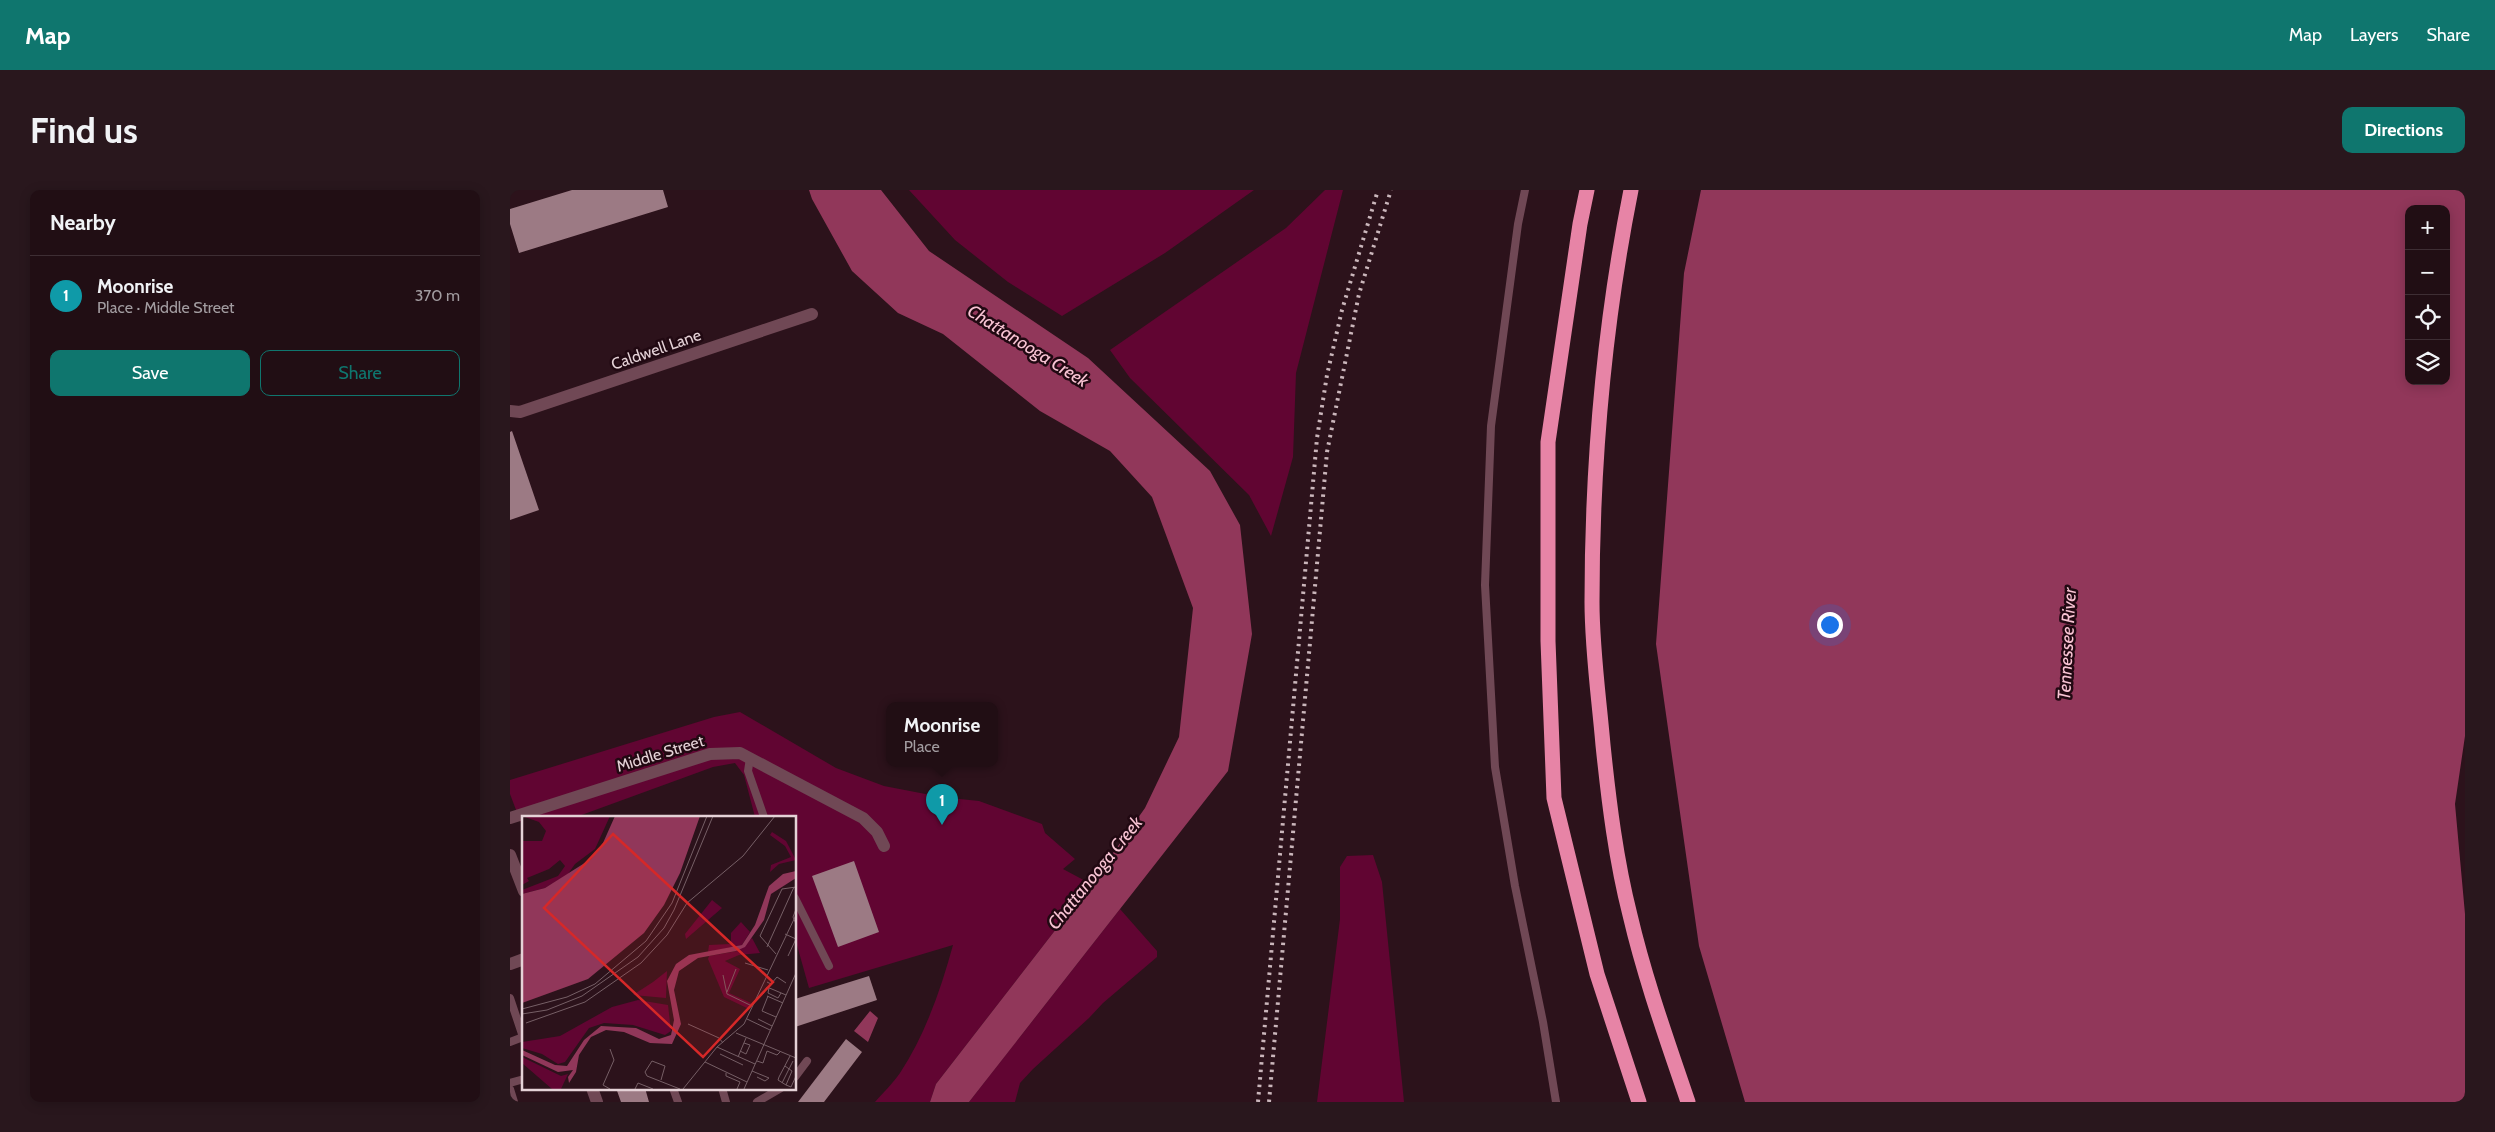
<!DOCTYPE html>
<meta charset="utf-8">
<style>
:root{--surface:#210e14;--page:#29171d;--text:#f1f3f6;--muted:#a29ca0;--line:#3e2e34;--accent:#0f766e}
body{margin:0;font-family:Cabin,sans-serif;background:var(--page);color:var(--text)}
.controls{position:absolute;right:15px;top:15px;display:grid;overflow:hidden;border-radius:10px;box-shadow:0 2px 12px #0003}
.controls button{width:45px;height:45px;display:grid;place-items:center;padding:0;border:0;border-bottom:1px solid var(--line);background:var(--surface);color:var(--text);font:25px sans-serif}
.you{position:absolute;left:1319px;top:434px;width:18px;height:18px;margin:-12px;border:4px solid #fff;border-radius:50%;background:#1a73e8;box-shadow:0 0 0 8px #1a73e833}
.badge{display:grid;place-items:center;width:32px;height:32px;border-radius:50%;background:var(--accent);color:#fff;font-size:16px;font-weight:700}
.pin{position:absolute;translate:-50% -41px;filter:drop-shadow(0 1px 2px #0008)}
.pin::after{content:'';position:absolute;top:26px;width:18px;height:15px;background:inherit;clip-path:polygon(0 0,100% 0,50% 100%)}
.popup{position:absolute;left:376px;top:512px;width:112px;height:65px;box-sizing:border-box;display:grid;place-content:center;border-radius:10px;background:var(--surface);filter:drop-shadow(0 1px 4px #0005);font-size:16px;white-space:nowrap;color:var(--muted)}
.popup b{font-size:19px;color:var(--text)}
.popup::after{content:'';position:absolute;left:50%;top:100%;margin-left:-10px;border:10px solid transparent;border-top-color:var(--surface)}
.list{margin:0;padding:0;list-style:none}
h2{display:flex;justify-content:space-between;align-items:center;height:65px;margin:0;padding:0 20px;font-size:21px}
h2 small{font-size:16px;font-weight:400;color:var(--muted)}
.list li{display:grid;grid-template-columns:32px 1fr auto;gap:15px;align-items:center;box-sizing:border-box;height:80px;padding:0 20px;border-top:1px solid var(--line)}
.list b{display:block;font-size:19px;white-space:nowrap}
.list p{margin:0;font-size:16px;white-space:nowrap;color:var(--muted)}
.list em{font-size:16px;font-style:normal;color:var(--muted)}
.actions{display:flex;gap:10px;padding:15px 20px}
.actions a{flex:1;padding:11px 0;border:1px solid var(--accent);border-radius:10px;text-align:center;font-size:18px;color:var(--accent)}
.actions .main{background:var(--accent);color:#fff}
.icon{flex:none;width:28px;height:28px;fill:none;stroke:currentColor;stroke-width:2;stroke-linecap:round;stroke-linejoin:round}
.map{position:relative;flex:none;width:1955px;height:912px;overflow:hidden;border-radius:10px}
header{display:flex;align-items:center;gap:30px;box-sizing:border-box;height:70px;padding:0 25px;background:var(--accent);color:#fff}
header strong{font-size:24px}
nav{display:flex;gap:28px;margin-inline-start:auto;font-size:18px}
.intro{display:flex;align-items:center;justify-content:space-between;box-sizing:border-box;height:120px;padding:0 30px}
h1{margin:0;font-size:35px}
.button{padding:12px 22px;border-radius:10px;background:var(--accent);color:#fff;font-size:18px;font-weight:700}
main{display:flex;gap:30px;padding:0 30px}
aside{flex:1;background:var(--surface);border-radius:10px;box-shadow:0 2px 12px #0003}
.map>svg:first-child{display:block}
.green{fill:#610532}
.water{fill:#91375a;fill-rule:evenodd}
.building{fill:#9c7a84}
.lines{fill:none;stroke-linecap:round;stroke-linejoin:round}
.lane{stroke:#704855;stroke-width:8}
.street{stroke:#704855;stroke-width:12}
.highway{stroke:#e784a6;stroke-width:15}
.rail{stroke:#cab6bb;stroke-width:4;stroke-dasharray:2.5 5;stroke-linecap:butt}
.labels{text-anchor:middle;stroke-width:5;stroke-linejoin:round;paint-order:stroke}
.street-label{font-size:16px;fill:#e5d2d7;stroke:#210912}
.water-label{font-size:18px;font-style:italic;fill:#f9c4d4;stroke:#210912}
.inset-road{fill:none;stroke:#765f66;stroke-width:1}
.view{fill:#d62828;fill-opacity:0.15;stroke:#d62828;stroke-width:2.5}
.inset-edge{fill:none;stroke:#e5d2d7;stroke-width:2.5}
</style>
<header>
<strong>Map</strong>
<nav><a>Map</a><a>Layers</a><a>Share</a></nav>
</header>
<div class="intro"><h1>Find us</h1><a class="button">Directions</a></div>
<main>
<aside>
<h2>Nearby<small></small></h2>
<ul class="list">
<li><span class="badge" style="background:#0f9aa8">1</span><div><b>Moonrise</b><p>Place · Middle Street</p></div><em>370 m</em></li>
</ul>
<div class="actions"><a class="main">Save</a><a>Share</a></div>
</aside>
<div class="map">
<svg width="1955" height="912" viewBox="0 0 1955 912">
<rect width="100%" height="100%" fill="#2c121b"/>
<!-- green -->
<path class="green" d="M399 0H744L655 63 552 126 498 92 445 50Z
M815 0H833L786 183 783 267 761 346 739 305 620 188 600 160 776 38Z
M230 522 326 578 374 596 431 607 469 611 532 634 535 643 565 669 553 679 581 694 426 894 420 912H365C373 903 383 893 390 883 415 845 431 799 443 755L299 798 285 748V627H245L234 585 225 573 203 577 66 627H14V641L0 604V590L204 527Z
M863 665 872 692 894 912H807L830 729V677L837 666Z
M610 719 647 761V767L593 813 579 828 523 879 510 893 505 912H459Z"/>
<!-- water -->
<path class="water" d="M299 0H371L419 61 578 168 700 281 730 335 742 444 718 581 459 912H420L426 894 581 694 635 618 669 547 683 418 642 307 600 261 530 221 433 144 388 123 342 81 302 9Z
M1191 0H1955V546L1945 614 1955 724V912H1235L1189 756 1146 454 1174 83ZM1899 19H1936V191H1899Z
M360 821 368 828 358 852 344 841Z"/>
<!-- building -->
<path class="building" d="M62 0H153L158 17 9 63 0 34V19Z
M2 241 29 320 0 330V242Z
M344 671 369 742 328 757 302 686Z
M359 786 367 810 285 837V809Z
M336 849 352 862 314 912H288Z
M106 898H135L139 912H111Z"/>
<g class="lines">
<!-- lane -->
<path class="lane" d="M1015 0 1008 34 981 236 975 395 985 577 1005 696 1033 832 1046 912
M240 568 238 581 254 627
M285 708 319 776
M0 808 13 847 0 852
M285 887 297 871
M0 893 14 889
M163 898 168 912
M212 898 216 912
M0 899 4 912
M247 912 271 898"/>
<!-- street -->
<path class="street" d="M0 221 10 222 302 124
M0 628 200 564 230 563 353 628 367 642 374 656
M0 665 14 701
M0 774 14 769
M82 898 87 912"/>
<!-- highway -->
<path class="highway" d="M1077 0 1070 34 1038 252V451L1044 608 1087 784 1129 912
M1121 0C1094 135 1082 274 1082 412 1082 460 1089 508 1093 555 1099 613 1106 670 1120 725 1135 789 1157 850 1178 912"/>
<!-- rail -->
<path class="rail" d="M748 912 807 248 817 185 832 120 868 0
M759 912 817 262 849 104 881 0"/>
</g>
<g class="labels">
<!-- street labels -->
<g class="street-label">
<text transform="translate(146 159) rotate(-19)" y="6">Caldwell Lane</text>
<text transform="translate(150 563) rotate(-17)" y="6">Middle Street</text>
</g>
<!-- water labels -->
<g class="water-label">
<text transform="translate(518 156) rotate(32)" y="6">Chattanooga Creek</text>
<text transform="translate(1557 454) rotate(-87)" y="6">Tennessee River</text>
<text transform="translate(585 683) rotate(-51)" y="6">Chattanooga Creek</text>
</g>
</g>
<!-- overview -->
<g transform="translate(12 626)">
<rect width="274" height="274" fill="#2c121b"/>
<path d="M0 0H88L73 33 53 48 46 58 23 72 0 78V74L36 60 43 50 38 44 27 53 5 62 7 65 0 69V25H20L24 15 17 6ZM250 16 264 25 274 44 257 48 248 56 249 49 269 41 263 30 248 19ZM190 84 200 92 164 123 163 118ZM219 106 228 116 220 129 186 136 187 129 209 128V117ZM230 122 238 137 217 139 203 145 218 153 207 177 229 187 227 193 202 181 186 143 187 140 215 135ZM145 155 144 182 111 179 131 166ZM116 184 146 189 149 215 143 219 111 209 82 207 67 212 43 246 36 248 20 238 0 232V226L38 220 90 191ZM0 241 39 260 46 258 39 273H30L0 247Z" fill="#610532"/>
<path d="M93 0H178L158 57 142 89 122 117 66 163 0 187V78L23 72 69 43 81 27ZM274 55V62L249 78 242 104 223 131 214 135 176 142 157 155 152 174 159 208 150 228 128 227 102 216 84 214 69 221 57 239 54 256 47 267 46 261 51 254 36 256 0 239V234L33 249 45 250 62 224 79 210 114 212 137 223 149 219 152 204 145 165 154 148 167 139 220 129 233 109 247 70 261 58Z" fill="#91375a"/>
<path class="inset-road" d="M274 93 271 101 274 108M263 118 274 123 266 140M245 131 272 71M254 138 238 120 260 73 274 71M223 147 246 154M201 159 205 178 230 190M245 166 249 168 255 161 264 167M247 172 246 177 256 182 259 177M205 176 214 153M241 178 245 171 264 179M245 180 261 187M246 180 240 195 254 201M0 193 45 181 73 168 124 125 150 87 185 0M0 198 25 194 60 180 116 141 142 112 152 94 191 0M225 203 248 214M236 203 250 210M4 207 63 186 119 147 145 119 165 87 221 40 253 0M166 208 197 222 201 227M214 217 274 242M195 231 233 248M218 235 224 238 228 229 222 227M198 238 221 249M216 241 224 222M235 245 241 247 245 235 255 239 258 236M183 246 225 266M263 250 270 255 264 269 256 264 257 261 268 240M230 255 247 262 243 265 235 261M204 257V260L218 266 215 273M139 264 143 250 130 245 123 256 125 260 158 273M260 267 271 245M264 269 269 271 274 260M88 273 81 269 92 244 88 233M113 273 116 267 131 273M161 273 195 231 222 208 274 99M222 273 274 157"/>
<path class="view" d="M91 18 251 166 181 241 22 92Z"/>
<rect width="274" height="274" class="inset-edge"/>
</g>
</svg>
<div class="controls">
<button>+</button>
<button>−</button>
<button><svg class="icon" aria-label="locate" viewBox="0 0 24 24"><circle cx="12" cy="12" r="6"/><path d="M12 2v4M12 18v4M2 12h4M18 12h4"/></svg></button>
<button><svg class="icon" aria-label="layers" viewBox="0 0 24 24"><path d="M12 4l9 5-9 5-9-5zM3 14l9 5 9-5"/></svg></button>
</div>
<div class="you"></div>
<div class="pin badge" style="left:432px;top:635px;background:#0f9aa8">1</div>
<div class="popup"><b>Moonrise</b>Place</div>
</div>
</main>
